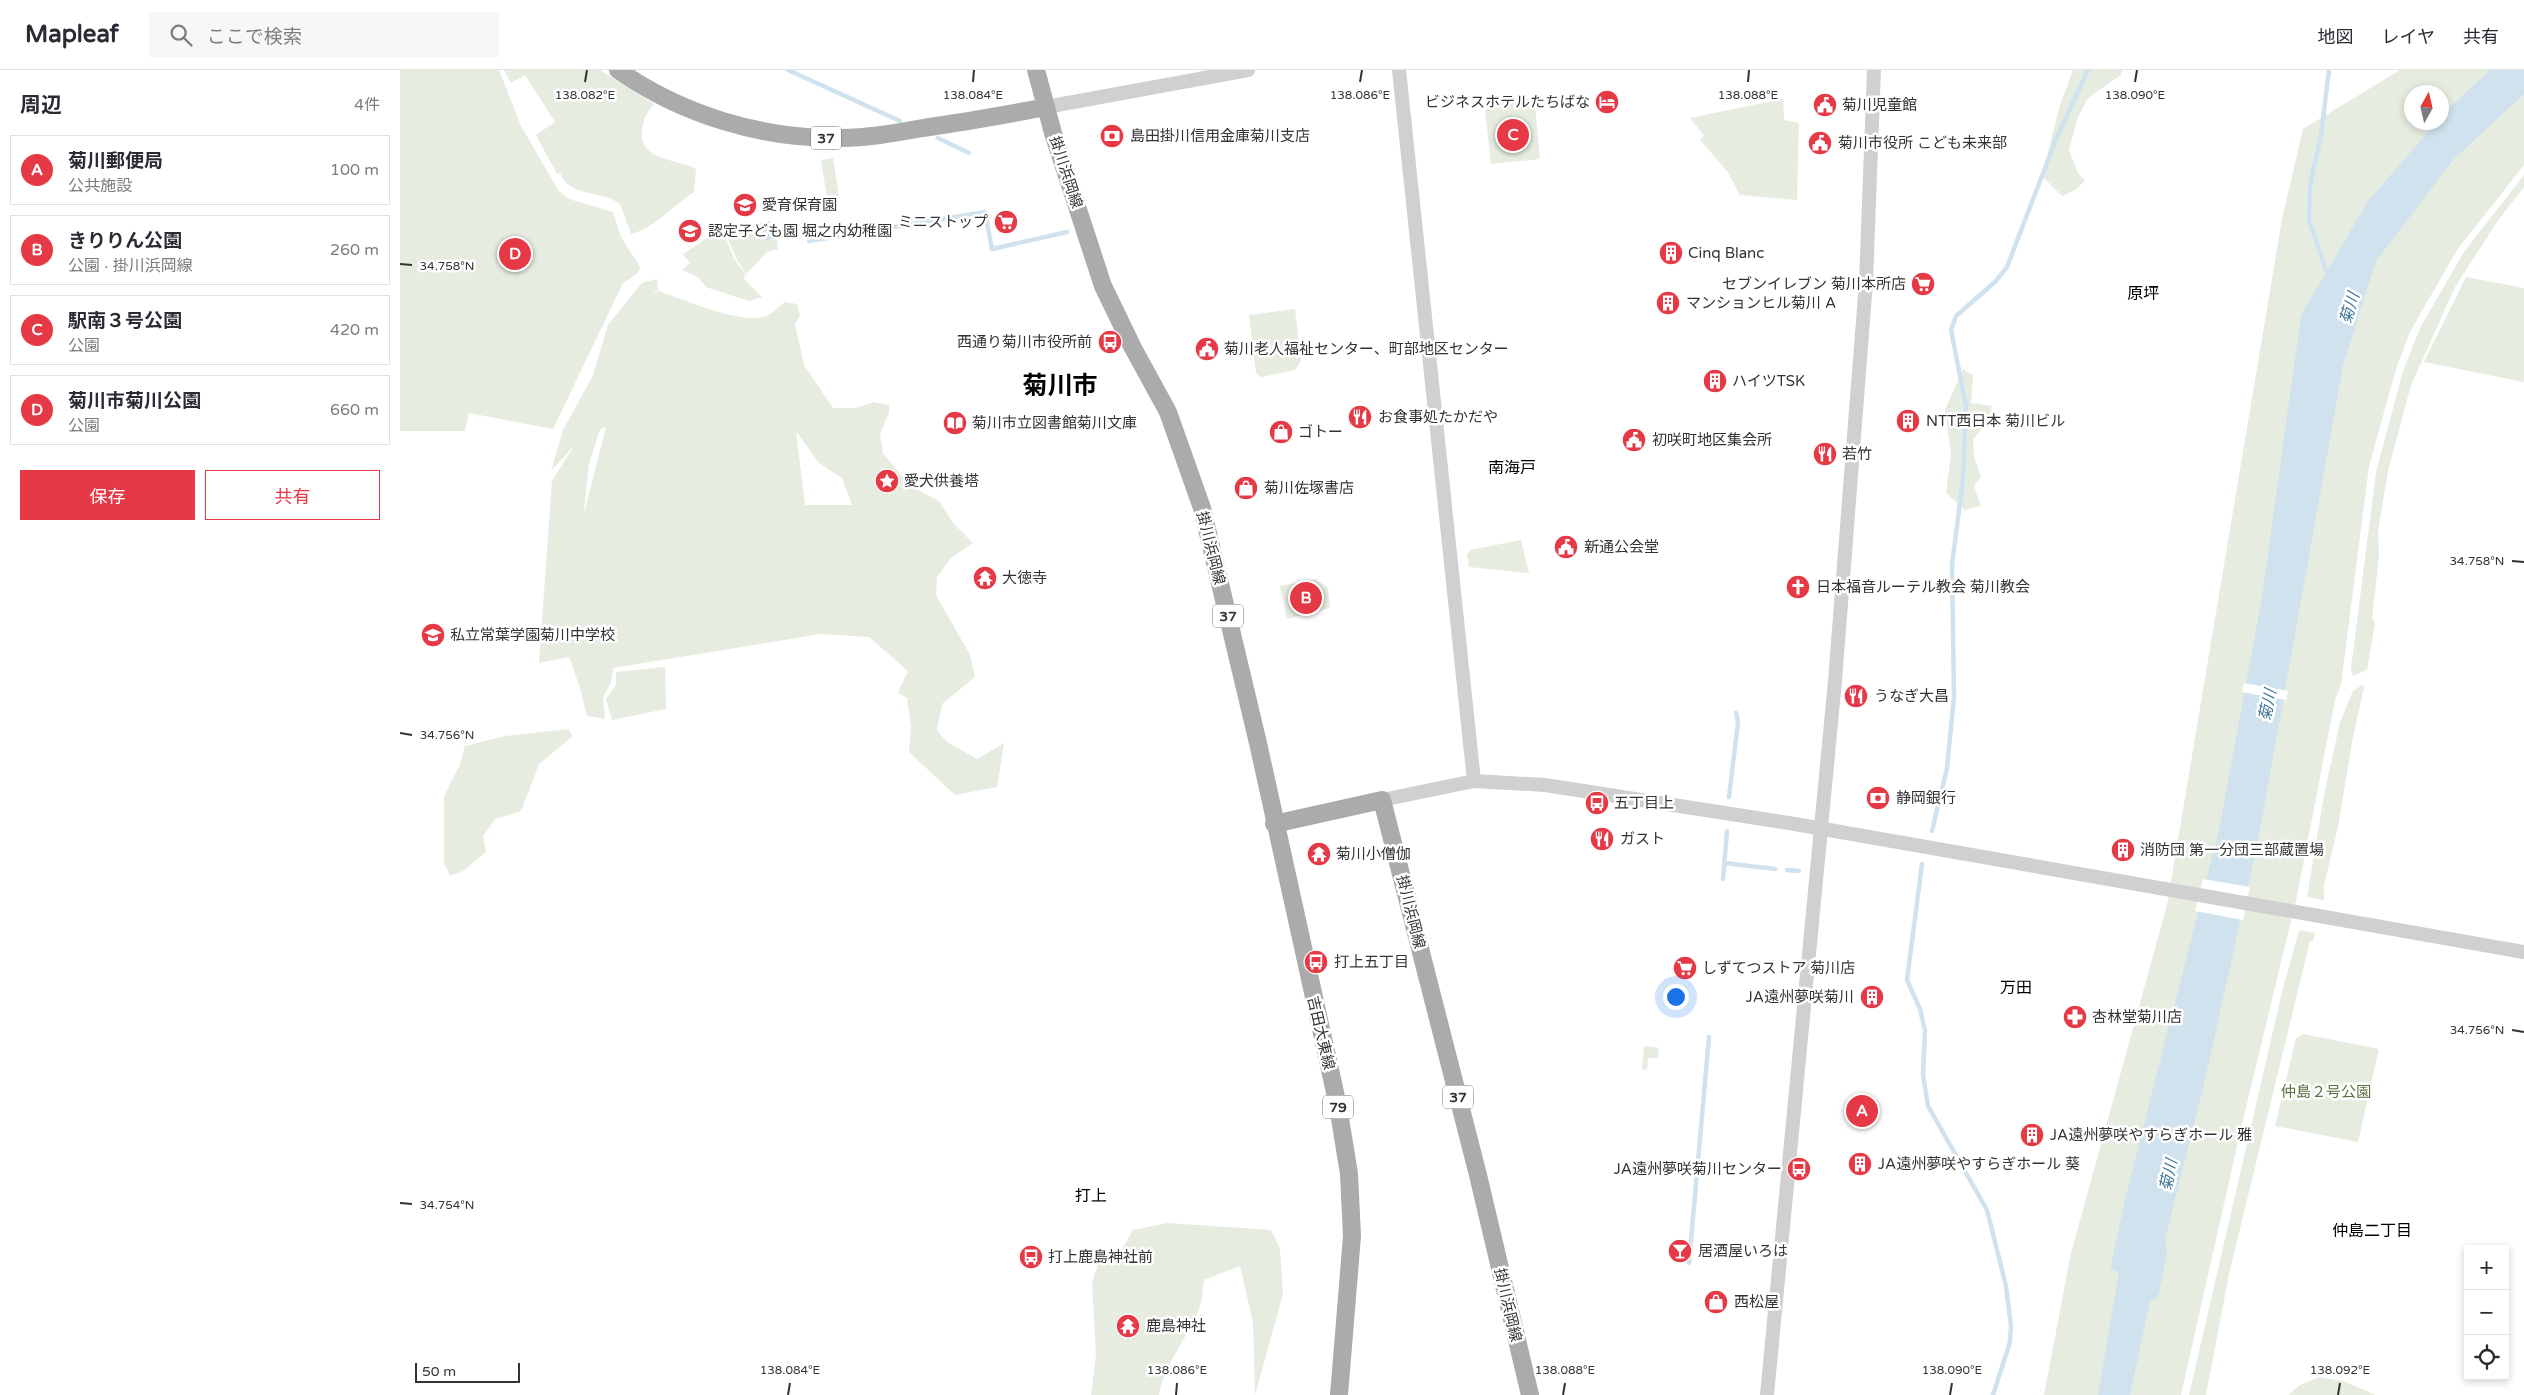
<!DOCTYPE html>
<html lang="ja">
<meta charset="utf-8">
<style>
:root{--surface:#fff;--page:#f7f7f7;--text:#2b2b33;--muted:#7c7c81;--line:#e1e1e2;--accent:#e63946}
body{margin:0;font-family:"Varela Round","Noto Sans JP",sans-serif;background:var(--page);color:var(--text)}
.controls{position:absolute;right:15px;bottom:15px;display:grid;overflow:hidden;border-radius:0px;box-shadow:0 2px 8px #0003}
.controls button{width:45px;height:45px;display:grid;place-items:center;padding:0;border:0;border-bottom:1px solid var(--line);background:var(--surface);color:var(--text);font:25px sans-serif}
.compass{position:absolute;left:2004px;top:15px;width:45px;height:45px;border-radius:50%;background:var(--surface);box-shadow:0 2px 8px #0003;rotate:8deg}
.scale{position:absolute;left:15px;bottom:12px;width:105px;box-sizing:border-box;padding-left:5px;border:2px solid #333;border-top:0;font-size:14px;line-height:18px;white-space:nowrap;color:#333;-webkit-text-stroke:4px #fff;paint-order:stroke}
.you{position:absolute;left:1275px;top:926px;width:18px;height:18px;margin:-12px;border:4px solid #fff;border-radius:50%;background:#1a73e8;box-shadow:0 0 0 8px #1a73e833}
.badge{display:grid;place-items:center;width:32px;height:32px;border-radius:50%;background:var(--accent);color:#fff;font-size:16px;font-weight:700}
.pin{position:absolute;translate:-50% -50%;border:2px solid #fff;box-shadow:0 1px 5px #0006}
.list{margin:0;padding:0;list-style:none}
h2{display:flex;justify-content:space-between;align-items:center;height:65px;margin:0;padding:0 20px;font-size:21px}
h2 small{font-size:16px;font-weight:400;color:var(--muted)}
.list li{display:grid;grid-template-columns:32px 1fr auto;gap:15px;align-items:center;box-sizing:border-box;height:70px;margin:0 10px 10px;padding:0 10px;border:1px solid var(--line);border-radius:0px}
.list b{display:block;font-size:19px;white-space:nowrap}
.list p{margin:0;font-size:16px;white-space:nowrap;color:var(--muted)}
.list em{font-size:16px;font-style:normal;color:var(--muted)}
.actions{display:flex;gap:10px;padding:15px 20px}
.actions a{flex:1;padding:11px 0;border:1px solid var(--accent);border-radius:0px;text-align:center;font-size:18px;color:var(--accent)}
.actions .main{background:var(--accent);color:#fff}
.icon{flex:none;width:28px;height:28px;fill:none;stroke:currentColor;stroke-width:2;stroke-linecap:round;stroke-linejoin:round}
.map{position:relative;flex:none;width:2124px;height:1325px;overflow:hidden}
header{display:flex;align-items:center;gap:30px;box-sizing:border-box;height:70px;padding:0 25px;background:var(--surface);border-bottom:1px solid var(--line)}
header strong{font-size:24px}
nav{display:flex;gap:28px;margin-inline-start:auto;font-size:18px}
.search{width:350px;height:45px;background:var(--page);display:flex;align-items:center;gap:12px;box-sizing:border-box;padding:0 18px;border-radius:0px;color:var(--muted);font-size:19px}
main{display:flex}
aside{flex:1;background:var(--surface)}
.map>svg:first-child{display:block}
.green{fill:#e6ecdf;fill-rule:evenodd}
.water{fill:#cfe2ee}
.pier{fill:#fff}
.lines{fill:none;stroke-linecap:round;stroke-linejoin:round}
.stream{stroke:#cfe2ee;stroke-width:4.5}
.tertiary{stroke:#d0d0d0;stroke-width:14}
.primary{stroke:#ababab;stroke-width:18}
.ticks{fill:none;stroke:#333;stroke-width:2}
.labels{text-anchor:middle;stroke-width:5;stroke-linejoin:round;paint-order:stroke}
.shield{fill:#fff;stroke:#707070;stroke-width:1}
.shield-label{font-size:14px;font-weight:bold;fill:#333}
.poi-label{font-size:15px;fill:#333;stroke:#fff;text-anchor:start}
.street-label{font-size:15px;fill:#333;stroke:#fff}
.park-label{font-size:15px;fill:#56703f;stroke:#fff}
.neighbourhood-label{font-size:16px;fill:#000;stroke:#fff}
.water-label{font-size:16px;font-style:italic;fill:#3f7597;stroke:#fff}
.town-label{font-size:25px;font-weight:bold;fill:#000;stroke:#fff}
.ticks-label{font-size:12px;text-anchor:middle;fill:#333;stroke:#fff;stroke-width:5;stroke-linejoin:round;paint-order:stroke}
</style>
<header>
<strong>Mapleaf</strong>
<div class="search"><svg class="icon" aria-label="search" viewBox="0 0 24 24"><circle cx="10" cy="10" r="6"/><path d="M15 15l6 6"/></svg>ここで検索</div>
<nav><a>地図</a><a>レイヤ</a><a>共有</a></nav>
</header>
<main>
<aside>
<h2>周辺<small>4件</small></h2>
<ul class="list">
<li><span class="badge">A</span><div><b>菊川郵便局</b><p>公共施設</p></div><em>100 m</em></li>
<li><span class="badge">B</span><div><b>きりりん公園</b><p>公園 · 掛川浜岡線</p></div><em>260 m</em></li>
<li><span class="badge">C</span><div><b>駅南３号公園</b><p>公園</p></div><em>420 m</em></li>
<li><span class="badge">D</span><div><b>菊川市菊川公園</b><p>公園</p></div><em>660 m</em></li>
</ul>
<div class="actions"><a class="main">保存</a><a>共有</a></div>
</aside>
<div class="map">
<svg width="2124" height="1325" viewBox="0 0 2124 1325">
<rect width="100%" height="100%" fill="#fff"/>
<!-- green -->
<path class="green" d="M0 0H99L121 56 158 120 169 129 213 142 221 167 240 197 237 204 223 213 153 359 69 343 65 361H0Z
M104 0H200L254 34C247 42 244 48 242 59 238 92 276 88 296 99L294 122C273 135 255 158 231 164L220 134C201 119 171 129 160 103L157 104 136 65 155 52 125 5 111 13Z
M1673 0H1722L1721 5 1688 28 1678 47 1669 80 1678 103 1685 111 1675 120 1662 126 1642 106 1660 35Z
M2000 0H2124V95L2057 180 2010 262 1997 296 1969 396 1941 615 1935 630 1897 826 1842 1054 1781 1325H1644L1671 1183 1767 835 1882 149 1903 59ZM2012 22H2042V52H2012Z
M1134 27 1140 89 1091 94 1085 41 1089 36Z
M1383 29 1384 50 1399 53 1397 130 1340 125 1327 101 1300 70 1304 66 1290 48Z
M433 88 439 126 427 128 421 90Z
M2124 105V117L2099 149 2055 217 2011 315 1988 401 1978 461 1979 486 1972 548 1975 553 1967 600 1953 606 1951 599 1976 402 2003 301 2021 256 2064 182Z
M361 153 364 171 377 169 378 179 367 182 346 204 336 188 325 162Z
M322 158 334 189 346 205 343 208 362 227 349 231 306 217 298 207 282 200 290 193 283 184Z
M2066 207 2124 218V312L2024 292Z
M257 209 258 220 251 225 259 221C282 229 340 254 363 247 371 245 378 237 385 232L397 234 400 245 395 254 404 295 433 338H456L473 332 489 335V343L480 364 483 383 510 416 539 431 553 453 573 473 551 488 545 496 537 507 536 525 570 585 575 607 542 634 537 660 547 672 577 689 604 673 597 717 555 725 509 682 511 657 507 628 498 623 508 601 469 567 421 564 213 598 211 613 203 627 205 649 187 646 180 618 169 587 139 593 152 411 174 376 151 401 163 360 193 305 208 255 242 213ZM206 357 185 440H184L189 394 200 359ZM396 361 419 393 442 408 452 435H405Z
M895 239 901 291 895 300 861 307 856 303 849 245Z
M1563 299 1573 305 1571 333 1592 336 1590 348 1573 370 1574 386 1581 407 1574 416 1581 436 1565 440 1546 423 1551 384 1545 340Z
M1121 470 1129 503 1069 497 1067 485 1070 480Z
M916 509 928 518 930 538 887 549 880 516Z
M265 597 266 639 212 650 206 629 216 615V602Z
M1962 615 1964 617 1952 672 1938 757 1924 815V830L1907 827 1924 725 1940 652 1953 621Z
M169 659 172 667 139 694 121 741 95 749 83 766 86 782 63 801 50 806 44 793V727L60 694 65 676 105 666Z
M1899 860 1915 863 1913 871H1910L1829 1204 1806 1325H1789L1882 922Z
M1903 964 1979 979 1958 1072 1875 1056 1896 968Z
M1244 976 1259 978 1258 988H1248L1247 1000 1242 999Z
M768 1153 871 1160 880 1179 883 1224 855 1325 853 1252 840 1196 804 1210C802 1221 802 1235 797 1244 784 1272 765 1295 759 1325H691L696 1285 692 1213 698 1194 719 1184 733 1160Z
M1919 1307 1943 1311 1976 1325H1888L1900 1315Z"/>
<!-- water -->
<path class="water" d="M2090 0H2124V24L2054 89 1976 191 1943 296 1858 771 1802 1023 1765 1169 1767 1185 1758 1227 1750 1232 1730 1325H1698L1719 1202 1710 1199 1727 1121 1819 760 1862 527 1901 245 1968 131 2036 53 2042 52V47L2047 40Z
M370 151 373 169 365 171 361 153Z"/>
<!-- pier -->
<path class="pier" d="M1844 613 1888 621 1886 630 1842 622Z
M1803 809 1850 817 1843 850 1795 841Z"/>
<g class="lines">
<!-- stream -->
<path class="stream" d="M388 0 500 51
M538 68 569 83
M409 171 585 142 592 179 667 162
M1928 206 1909 150 1910 115 1921 65 1929 0
M1329 727 1338 652 1336 643
M1532 761 1547 698 1554 627 1552 495 1563 409 1566 336 1551 260 1556 246 1595 212 1607 197 1657 67 1688 0
M1324 793 1375 799
M1522 794 1507 910 1520 939 1525 961 1523 1005 1528 1036 1587 1140 1606 1216 1611 1256 1610 1272 1593 1325
M1387 800 1399 801
M1323 809 1327 761
M1289 1193 1309 967"/>
<!-- tertiary -->
<path class="tertiary" d="M999 0 1074 711
M646 37 848 0
M982 730 1074 711 1145 715 1395 754 2124 882
M1367 1325 1435 611 1466 212 1474 0"/>
<!-- primary -->
<path class="primary" d="M218 0C282 45 362 69 440 68 467 68 495 63 523 58 564 52 605 45 646 37
M636 0 653 63 703 216 733 278 768 342 802 438 858 673 938 1036 949 1104 952 1166 939 1325
M874 754 982 730 1078 1105 1130 1325"/>
</g>
<!-- ticks -->
<path class="ticks" d="M185 12 187 0M573 12 574 0M960 12 962 0M1348 12 1349 0M1735 12 1737 0M0 194 12 195M2112 491 2124 492M0 663 12 665M2112 960 2124 962M0 1133 12 1134M388 1325 390 1313M776 1325 777 1313M1163 1325 1165 1313M1550 1325 1552 1313M1938 1325 1940 1313"/>
<!-- icons -->
<defs>
<g id="hotel-disc" transform="scale(1.25)"><circle r="9.5" fill="#e63946" stroke="#fff"/><path d="M-6-4.5h1.5V1H6V5H4.5V3h-9V5H-6ZM-4 0a1.8 1.8 0 1 1 3.6 0ZM.5 0V-2.5h3Q6-2.5 6 0Z" fill="#fff"/></g>
<g id="civic-disc" transform="scale(1.25)"><circle r="9.5" fill="#e63946" stroke="#fff"/><path d="M-.6-6.5H3V-4.5H.6V-3L4-1V1h2V6H-6V1h2V-1L-.6-3ZM-1.2 2.5V6h2.4V2.5Z" fill="#fff"/></g>
<g id="bank-disc" transform="scale(1.25)"><circle r="9.5" fill="#e63946" stroke="#fff"/><path d="M-6-4H6V4H-6ZM0-2.3a2.3 2.3 0 1 0 0 4.6a2.3 2.3 0 1 0 0-4.6Z" fill="#fff"/></g>
<g id="school-disc" transform="scale(1.25)"><circle r="9.5" fill="#e63946" stroke="#fff"/><path d="M0-5L7-2L0 1L-7-2ZM-4 1L0 2.5L4 1V4Q0 6-4 4Z" fill="#fff"/></g>
<g id="supermarket-disc" transform="scale(1.25)"><circle r="9.5" fill="#e63946" stroke="#fff"/><path d="M-6-5.5h2.5l.6 2H6L4.5 2H-2.5L-4.4-4H-6ZM-1.5 3.2a1.3 1.3 0 1 0 .1 0ZM3 3.2a1.3 1.3 0 1 0 .1 0Z" fill="#fff"/></g>
<g id="building-disc" transform="scale(1.25)"><circle r="9.5" fill="#e63946" stroke="#fff"/><path d="M-4-6H4V6H1V3H-1V6H-4ZM-2.5-4.3h1.7v1.8h-1.7ZM.8-4.3h1.7v1.8H.8ZM-2.5-1h1.7V.8h-1.7ZM.8-1h1.7V.8H.8Z" fill="#fff"/></g>
<g id="bus-disc" transform="scale(1.25)"><circle r="9.5" fill="#e63946" stroke="#fff"/><path d="M-5-6H5V4H4V6H2V4H-2V6H-4V4H-5ZM-3.5-4V0h7V-4ZM-3.5 1.2v1.5H-2V1.2ZM2 1.2v1.5H3.5V1.2Z" fill="#fff"/></g>
<g id="restaurant-disc" transform="scale(1.25)"><circle r="9.5" fill="#e63946" stroke="#fff"/><path d="M-5-6h1v4h1v-4h1v4h1v-4h1v5L-1.5 .5V6h-2V.5L-5-1ZM5-6V6H3V1.5H1.5Q1.5-4 5-6Z" fill="#fff"/></g>
<g id="library-disc" transform="scale(1.25)"><circle r="9.5" fill="#e63946" stroke="#fff"/><path d="M-6-4Q-3-5.5-.7-3.5V5Q-3 3-6 4ZM6-4Q3-5.5 .7-3.5V5Q3 3 6 4Z" fill="#fff"/></g>
<g id="shop-disc" transform="scale(1.25)"><circle r="9.5" fill="#e63946" stroke="#fff"/><path d="M-5-2.5h2.3a2.7 3.5 0 0 1 5.4 0H5L5.5 6h-11ZM-1.5-2.5h3a1.5 2.3 0 0 0-3 0Z" fill="#fff"/></g>
<g id="sight-disc" transform="scale(1.25)"><circle r="9.5" fill="#e63946" stroke="#fff"/><path d="M0-6L1.8-2.2L6-1.7L2.9 1.2L3.7 5.4L0 3.3L-3.7 5.4L-2.9 1.2L-6-1.7L-1.8-2.2Z" fill="#fff"/></g>
<g id="temple-disc" transform="scale(1.25)"><circle r="9.5" fill="#e63946" stroke="#fff"/><path d="M0-6L5-2H3V0L6.5 2.5H4V6H1.5V3h-3V6H-4V2.5H-6.5L-3 0V-2H-5Z" fill="#fff"/></g>
<g id="church-disc" transform="scale(1.25)"><circle r="9.5" fill="#e63946" stroke="#fff"/><path d="M-1.2-6h2.4v3.5h3.3v2.4h-3.3V6h-2.4V-.1h-3.3v-2.4h3.3Z" fill="#fff"/></g>
<g id="pharmacy-disc" transform="scale(1.25)"><circle r="9.5" fill="#e63946" stroke="#fff"/><path d="M-2-6h4v4h4v4h-4v4h-4v-4h-4v-4h4Z" fill="#fff"/></g>
<g id="bar-disc" transform="scale(1.25)"><circle r="9.5" fill="#e63946" stroke="#fff"/><path d="M-6-5H6L.8 .8V4.5H3.5V6h-7V4.5H-.8V.8Z" fill="#fff"/></g>
</defs>
<g fill-rule="evenodd">
<use href="#hotel-disc" x="1207" y="32"/>
<use href="#civic-disc" x="1425" y="35"/>
<use href="#bank-disc" x="712" y="66"/>
<use href="#civic-disc" x="1420" y="73"/>
<use href="#school-disc" x="345" y="135"/>
<use href="#supermarket-disc" x="606" y="152"/>
<use href="#school-disc" x="290" y="161"/>
<use href="#building-disc" x="1271" y="183"/>
<use href="#supermarket-disc" x="1523" y="214"/>
<use href="#building-disc" x="1268" y="233"/>
<use href="#bus-disc" x="710" y="272"/>
<use href="#civic-disc" x="807" y="279"/>
<use href="#building-disc" x="1315" y="311"/>
<use href="#restaurant-disc" x="960" y="347"/>
<use href="#building-disc" x="1508" y="351"/>
<use href="#library-disc" x="555" y="353"/>
<use href="#shop-disc" x="881" y="362"/>
<use href="#civic-disc" x="1234" y="370"/>
<use href="#restaurant-disc" x="1425" y="384"/>
<use href="#sight-disc" x="487" y="411"/>
<use href="#shop-disc" x="846" y="418"/>
<use href="#civic-disc" x="1166" y="477"/>
<use href="#temple-disc" x="585" y="508"/>
<use href="#church-disc" x="1398" y="517"/>
<use href="#school-disc" x="33" y="565"/>
<use href="#restaurant-disc" x="1456" y="626"/>
<use href="#bank-disc" x="1478" y="728"/>
<use href="#bus-disc" x="1197" y="733"/>
<use href="#restaurant-disc" x="1202" y="769"/>
<use href="#building-disc" x="1723" y="780"/>
<use href="#temple-disc" x="919" y="784"/>
<use href="#bus-disc" x="916" y="892"/>
<use href="#supermarket-disc" x="1285" y="898"/>
<use href="#building-disc" x="1472" y="927"/>
<use href="#pharmacy-disc" x="1675" y="947"/>
<use href="#building-disc" x="1632" y="1065"/>
<use href="#building-disc" x="1460" y="1094"/>
<use href="#bus-disc" x="1399" y="1099"/>
<use href="#bar-disc" x="1280" y="1181"/>
<use href="#bus-disc" x="631" y="1187"/>
<use href="#shop-disc" x="1316" y="1232"/>
<use href="#temple-disc" x="728" y="1256"/>
</g>
<g class="labels">
<!-- shield labels -->
<g class="shield">
<rect x="411" y="56.5" width="30" height="23" rx="4"/>
<rect x="813" y="534.5" width="30" height="23" rx="4"/>
<rect x="1043" y="1015.5" width="30" height="23" rx="4"/>
<rect x="923" y="1025.5" width="30" height="23" rx="4"/>
</g>
<g class="shield-label">
<text x="426" y="73">37</text>
<text x="828" y="551">37</text>
<text x="1058" y="1032">37</text>
<text x="938" y="1042">79</text>
</g>
<!-- poi labels -->
<g class="poi-label">
<text x="1190" y="37" text-anchor="end">ビジネスホテルたちばな</text>
<text x="1442" y="40">菊川児童館</text>
<text x="730" y="71">島田掛川信用金庫菊川支店</text>
<text x="1438" y="78">菊川市役所 こども未来部</text>
<text x="362" y="140">愛育保育園</text>
<text x="588" y="157" text-anchor="end">ミニストップ</text>
<text x="308" y="166">認定子ども園 堀之内幼稚園</text>
<text x="1288" y="188">Cinq Blanc</text>
<text x="1506" y="219" text-anchor="end">セブンイレブン 菊川本所店</text>
<text x="1286" y="238">マンションヒル菊川 A</text>
<text x="692" y="277" text-anchor="end">西通り菊川市役所前</text>
<text x="824" y="284">菊川老人福祉センター、町部地区センター</text>
<text x="1332" y="316">ハイツTSK</text>
<text x="978" y="352">お食事処たかだや</text>
<text x="1526" y="356">NTT西日本 菊川ビル</text>
<text x="572" y="358">菊川市立図書館菊川文庫</text>
<text x="898" y="367">ゴトー</text>
<text x="1252" y="375">初咲町地区集会所</text>
<text x="1442" y="389">若竹</text>
<text x="504" y="416">愛犬供養塔</text>
<text x="864" y="423">菊川佐塚書店</text>
<text x="1184" y="482">新通公会堂</text>
<text x="602" y="513">大徳寺</text>
<text x="1416" y="522">日本福音ルーテル教会 菊川教会</text>
<text x="50" y="570">私立常葉学園菊川中学校</text>
<text x="1474" y="631">うなぎ大昌</text>
<text x="1496" y="733">静岡銀行</text>
<text x="1214" y="738">五丁目上</text>
<text x="1220" y="774">ガスト</text>
<text x="1740" y="785">消防団 第一分団三部蔵置場</text>
<text x="936" y="789">菊川小僧伽</text>
<text x="934" y="897">打上五丁目</text>
<text x="1302" y="903">しずてつストア 菊川店</text>
<text x="1454" y="932" text-anchor="end">JA遠州夢咲菊川</text>
<text x="1692" y="952">杏林堂菊川店</text>
<text x="1650" y="1070">JA遠州夢咲やすらぎホール 雅</text>
<text x="1478" y="1099">JA遠州夢咲やすらぎホール 葵</text>
<text x="1382" y="1104" text-anchor="end">JA遠州夢咲菊川センター</text>
<text x="1298" y="1186">居酒屋いろは</text>
<text x="648" y="1192">打上鹿島神社前</text>
<text x="1334" y="1237">西松屋</text>
<text x="746" y="1261">鹿島神社</text>
</g>
<!-- street labels -->
<g class="street-label">
<text transform="translate(666 102) rotate(72)" y="5">掛川浜岡線</text>
<text transform="translate(811 478) rotate(76)" y="5">掛川浜岡線</text>
<text transform="translate(1011 842) rotate(76)" y="5">掛川浜岡線</text>
<text transform="translate(921 963) rotate(77)" y="5">吉田大東線</text>
<text transform="translate(1108 1235) rotate(77)" y="5">掛川浜岡線</text>
</g>
<!-- park labels -->
<g class="park-label">
<text x="1926" y="1027">仲島２号公園</text>
</g>
<!-- neighbourhood labels -->
<g class="neighbourhood-label">
<text x="1743" y="229">原坪</text>
<text x="1112" y="403">南海戸</text>
<text x="1616" y="923">万田</text>
<text x="691" y="1131">打上</text>
<text x="1972" y="1166">仲島二丁目</text>
</g>
<!-- water labels -->
<g class="water-label">
<text transform="translate(1949 238) rotate(-74)" y="6">菊川</text>
<text transform="translate(1867 635) rotate(-78)" y="6">菊川</text>
<text transform="translate(1768 1105) rotate(-78)" y="6">菊川</text>
</g>
<!-- town labels -->
<g class="town-label">
<text x="660" y="324">菊川市</text>
</g>
</g>
<g class="ticks-label">
<text x="185" y="29">138.082°E</text>
<text x="573" y="29">138.084°E</text>
<text x="960" y="29">138.086°E</text>
<text x="1348" y="29">138.088°E</text>
<text x="1735" y="29">138.090°E</text>
<text x="47" y="200">34.758°N</text>
<text x="2077" y="495">34.758°N</text>
<text x="47" y="669">34.756°N</text>
<text x="2077" y="964">34.756°N</text>
<text x="47" y="1139">34.754°N</text>
<text x="390" y="1304">138.084°E</text>
<text x="777" y="1304">138.086°E</text>
<text x="1165" y="1304">138.088°E</text>
<text x="1552" y="1304">138.090°E</text>
<text x="1940" y="1304">138.092°E</text>
</g>
</svg>
<div class="controls">
<button>+</button>
<button>−</button>
<button><svg class="icon" aria-label="locate" viewBox="0 0 24 24"><circle cx="12" cy="12" r="6"/><path d="M12 2v4M12 18v4M2 12h4M18 12h4"/></svg></button>
</div>
<svg class="compass" viewBox="-18 -18 36 36"><path d="M0-13l5 13h-10z" fill="#e53935"/><path d="M0 13l5-13h-10z" fill="#7c7c81"/></svg>
<div class="scale">50 m</div>
<div class="you"></div>
<div class="pin badge" style="left:1462px;top:1041px">A</div>
<div class="pin badge" style="left:906px;top:528px">B</div>
<div class="pin badge" style="left:1113px;top:65px">C</div>
<div class="pin badge" style="left:115px;top:184px">D</div>
</div>
</main>
